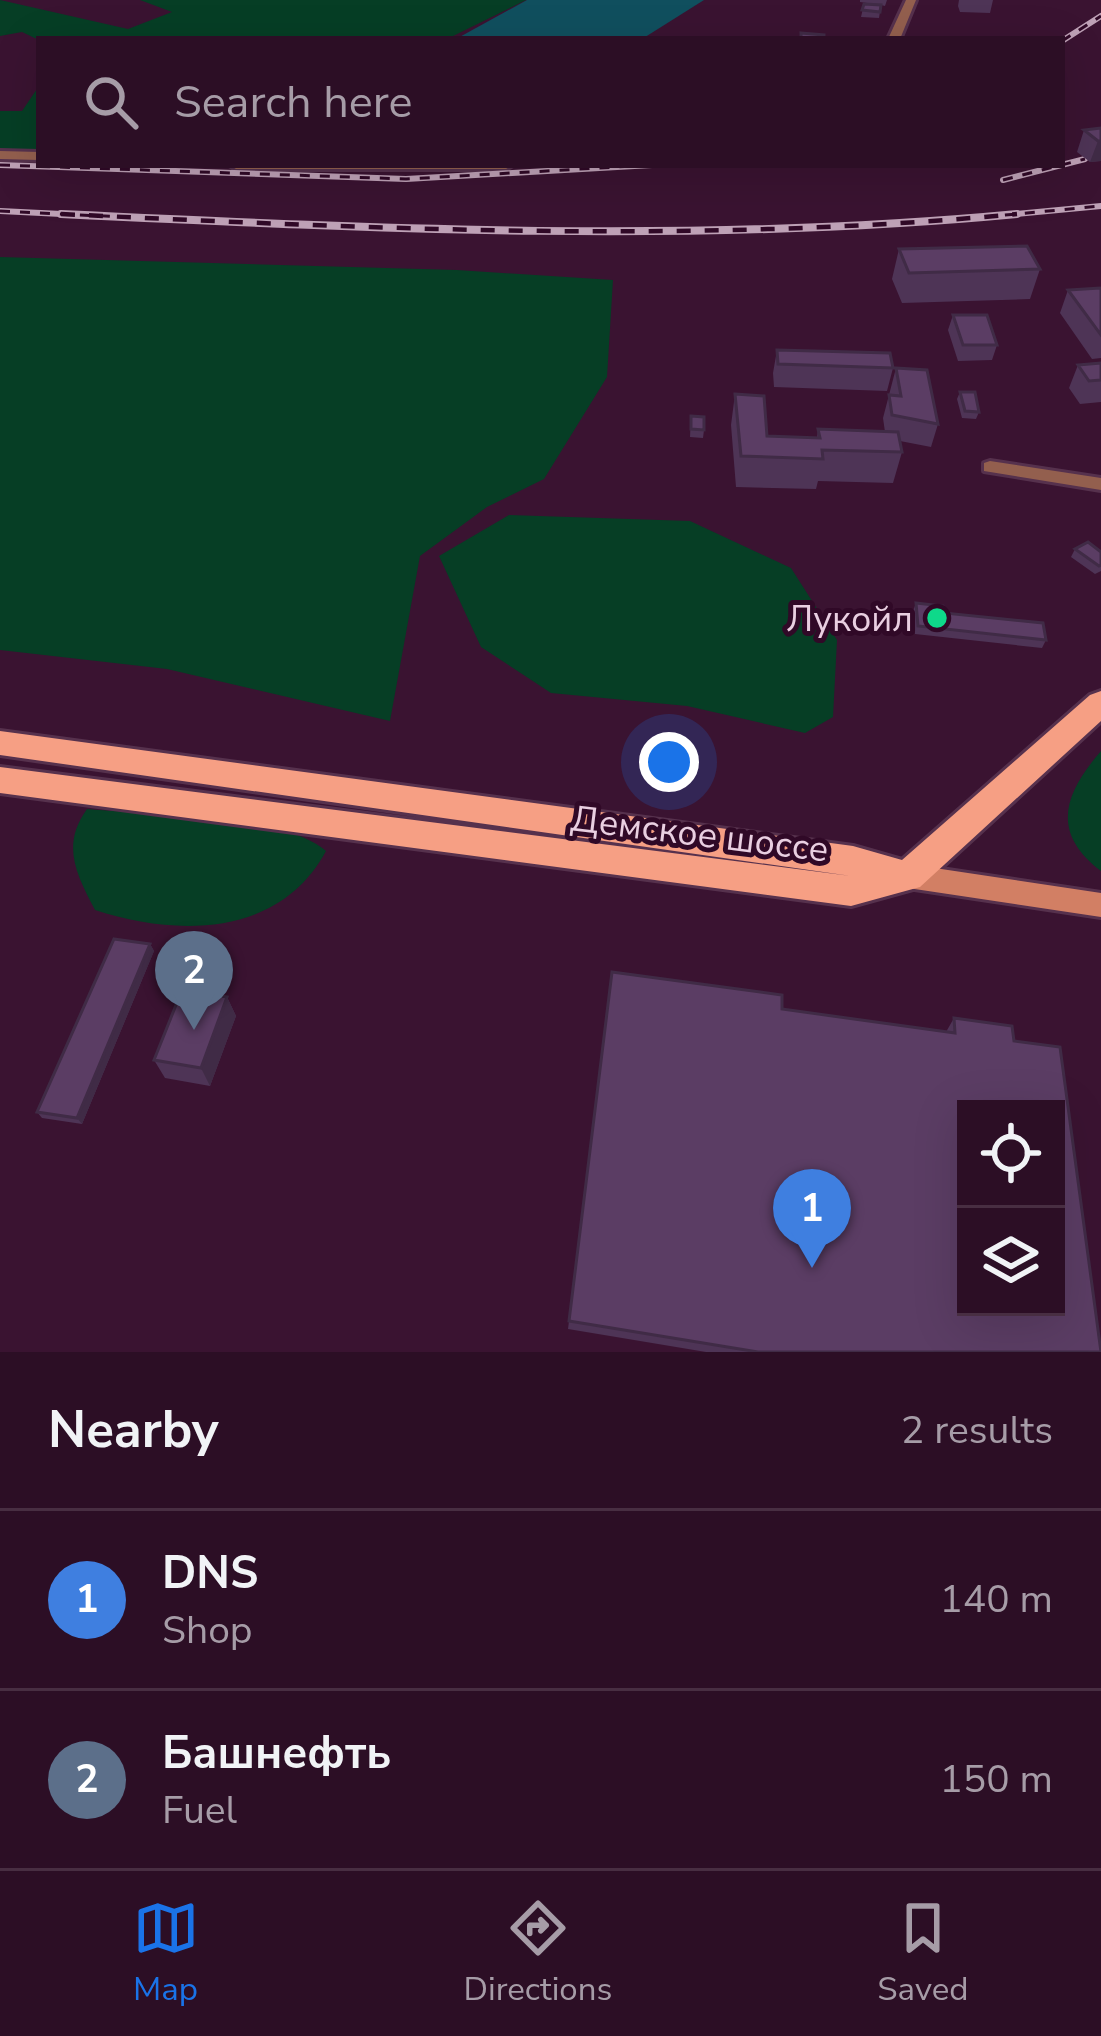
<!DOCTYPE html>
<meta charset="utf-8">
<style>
:root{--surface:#2c0e25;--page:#34172d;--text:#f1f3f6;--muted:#a69ca7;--line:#482e42;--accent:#1a73e8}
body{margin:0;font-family:"Nunito Sans",sans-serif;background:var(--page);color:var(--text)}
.controls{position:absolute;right:36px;bottom:36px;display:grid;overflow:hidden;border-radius:0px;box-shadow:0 12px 48px #0002}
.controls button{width:108px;height:108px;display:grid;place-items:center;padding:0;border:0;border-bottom:3px solid var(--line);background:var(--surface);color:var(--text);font:60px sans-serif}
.you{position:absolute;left:669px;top:762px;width:42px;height:42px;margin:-30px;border:9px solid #fff;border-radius:50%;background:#1a73e8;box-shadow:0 0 0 18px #1a73e833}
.badge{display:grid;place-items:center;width:78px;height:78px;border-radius:50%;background:var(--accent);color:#fff;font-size:39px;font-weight:700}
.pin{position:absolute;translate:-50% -99px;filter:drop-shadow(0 3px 6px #0008)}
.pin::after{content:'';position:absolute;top:63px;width:42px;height:36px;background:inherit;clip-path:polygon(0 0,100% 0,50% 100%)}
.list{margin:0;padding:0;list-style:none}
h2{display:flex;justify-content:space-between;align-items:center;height:156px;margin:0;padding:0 48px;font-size:51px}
h2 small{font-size:39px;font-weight:400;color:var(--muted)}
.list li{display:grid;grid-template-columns:78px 1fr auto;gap:36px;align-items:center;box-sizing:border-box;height:180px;padding:0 48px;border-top:3px solid var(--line)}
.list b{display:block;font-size:45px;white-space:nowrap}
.list p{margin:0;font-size:39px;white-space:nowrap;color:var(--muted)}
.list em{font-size:39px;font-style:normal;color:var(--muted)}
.icon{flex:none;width:66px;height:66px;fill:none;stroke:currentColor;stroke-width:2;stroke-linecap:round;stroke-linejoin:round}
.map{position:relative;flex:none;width:1101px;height:1352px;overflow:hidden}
.search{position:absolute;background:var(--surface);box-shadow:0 12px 48px #0002;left:36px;right:36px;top:36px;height:132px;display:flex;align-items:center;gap:30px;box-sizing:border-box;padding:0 42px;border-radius:0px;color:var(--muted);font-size:45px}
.sheet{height:516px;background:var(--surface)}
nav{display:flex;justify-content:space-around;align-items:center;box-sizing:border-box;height:168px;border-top:3px solid var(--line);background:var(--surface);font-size:33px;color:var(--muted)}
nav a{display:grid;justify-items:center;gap:6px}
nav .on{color:var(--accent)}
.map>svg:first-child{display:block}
.green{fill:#063e25}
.water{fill:#104f5e}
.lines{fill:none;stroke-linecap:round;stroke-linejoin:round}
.minor-casing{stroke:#56314d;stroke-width:6}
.secondary-casing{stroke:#56314d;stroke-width:6}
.primary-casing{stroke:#56314d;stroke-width:6}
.minor{fill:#935f4e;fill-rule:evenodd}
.secondary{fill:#d27f64;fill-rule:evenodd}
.primary{fill:#f69f84;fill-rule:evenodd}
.rail-far1-casing{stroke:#bea1b6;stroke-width:6}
.rail-casing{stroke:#bea1b6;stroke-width:8}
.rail-far1{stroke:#300927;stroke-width:3;stroke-dasharray:10;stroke-linecap:butt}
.rail{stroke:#300927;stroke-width:4.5;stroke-dasharray:14;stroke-linecap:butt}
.wall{fill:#4e3456}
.shaded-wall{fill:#402b46}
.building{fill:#5b3d64;stroke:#402b46;stroke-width:3;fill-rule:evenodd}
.poi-dot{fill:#0ed98a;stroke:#300927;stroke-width:4.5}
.labels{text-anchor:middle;stroke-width:10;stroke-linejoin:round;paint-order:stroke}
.poi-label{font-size:36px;fill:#e9cfe1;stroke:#300927;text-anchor:end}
.street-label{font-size:36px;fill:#e9cfe1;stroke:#300927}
</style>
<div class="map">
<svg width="1101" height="1352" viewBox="0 0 1101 1352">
<rect width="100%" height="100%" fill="#3a1331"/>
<!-- green -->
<path class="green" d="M0 0 128 29 172 12 140 0H526L447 39 39 40 22 32 0 36Z
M39 86V153L0 152V111H22Z
M0 257 457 270 613 280 607 377 544 479 487 507 420 556 390 721 167 669 0 650Z
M509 515 690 521 791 568 837 640 833 717 805 733 687 706 551 693 481 647 439 556Z
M1101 751V871C1051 833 1063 795 1101 751Z
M87 809C146 815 283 813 326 851 280 937 177 937 95 910 76 874 61 845 87 809Z"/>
<!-- water -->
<path class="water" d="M527 0H704L642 39H456Z"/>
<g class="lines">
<!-- minor casing -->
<g class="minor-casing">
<path id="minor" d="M906 0H916L900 39H888Z
M0 151 39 152V160L0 159Z
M229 165H513L506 169H236Z
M990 461 1101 478V490L984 471V463Z"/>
</g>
<!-- secondary casing -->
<g class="secondary-casing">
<path id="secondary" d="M908 864 1101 893V917L908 888 898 884 894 876 898 868Z"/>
</g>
<!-- primary casing -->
<g class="primary-casing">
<path id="primary" d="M1101 691V721L920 887 851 906 0 793V767L851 876 0 755V731L853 846 902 860 1090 695Z"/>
</g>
<!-- minor -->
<use href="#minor" class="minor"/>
<!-- secondary -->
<use href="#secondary" class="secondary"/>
<!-- primary -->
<use href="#primary" class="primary"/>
<!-- rail-far1 casing -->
<g class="rail-far1-casing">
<path id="rail-far1" d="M1062 41 1101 16
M0 165 406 179 652 165
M1003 180 1085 159
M0 211 123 217
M985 217 1101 206"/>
</g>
<!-- rail casing -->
<g class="rail-casing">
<path id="rail" d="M61 214C379 229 699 244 1017 214"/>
</g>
<!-- rail-far1 -->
<use href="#rail-far1" class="rail-far1"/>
<!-- rail -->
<use href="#rail" class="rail"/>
</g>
<!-- wall -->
<path class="wall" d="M860 0H887L885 6 881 5 879 18 861 17 864 4 881 5 860 2Z
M959 0H993L990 13 960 12 958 6Z
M1101 128V161L1090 162 1077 152 1084 130Z
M899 249 1040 269 1030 299 902 303 892 279Z
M1101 289V358L1092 359 1060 313 1068 290Z
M953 315 997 345 992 360 958 361 948 330Z
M777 350 893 368 887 391 774 387 773 373Z
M1101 363V402L1080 404 1069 388 1078 365Z
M896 368 938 424 931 447 900 441 902 452 893 483 818 481 816 489 736 487 731 425 735 394 767 436 817 438 818 429 885 432 883 418Z
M960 392 979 412 976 419 962 418 957 399Z
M691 416 704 430 703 438 690 437Z
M1075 549 1101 552V571L1095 574 1071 557Z
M916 603 944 613 1046 640 1042 648 915 634 913 611Z
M150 944 154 951 82 1124 42 1118 37 1112Z
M227 997 236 1016 210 1086 165 1078 154 1060Z
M954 1018 1014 1041 1101 1352H706L568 1329 569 1321 946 1032Z"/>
<!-- shaded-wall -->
<path class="shaded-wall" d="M1098 141H1101V161L1090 162Z
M150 944 154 951 82 1124 77 1118Z
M227 997 236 1016 210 1086 201 1068Z"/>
<!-- building -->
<path class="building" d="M864 4 881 5 880 12 862 10Z
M801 33 824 35V39H801Z
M1101 128V141H1098L1084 130Z
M1027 246 1040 269 909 273 899 249Z
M1100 288 1101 289V335L1068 290Z
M953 315H987L997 345H963Z
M777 350 890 353 893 368 778 364Z
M1101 363V380L1089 381 1078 365Z
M896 368 927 370 938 424 892 415 889 395 901 396Z
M960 392H975L979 412 965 411Z
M735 394 764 396 767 436 820 438 818 429 898 432 902 452 822 450 823 459 741 456Z
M691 416 704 417V430L691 429Z
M1088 542 1101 552V565L1099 566 1075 549Z
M916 603 943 606 944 613 1043 623 1046 640 918 626Z
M114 939 150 944 77 1118 37 1112Z
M612 972 782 995V1009L955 1033 954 1018 1012 1026 1014 1041 1060 1047 1101 1352H758L569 1321ZM966 1109H1056V1307H966Z
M182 990 227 997 201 1068 154 1060Z"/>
<!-- markers -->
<circle class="poi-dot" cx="937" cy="618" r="12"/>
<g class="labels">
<!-- poi labels -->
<g class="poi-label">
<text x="913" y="631">Лукойл</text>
</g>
<!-- street labels -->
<g class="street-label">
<text transform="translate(700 833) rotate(7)" y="13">Демское шоссе</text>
</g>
</g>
</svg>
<div class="controls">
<button><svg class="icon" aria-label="locate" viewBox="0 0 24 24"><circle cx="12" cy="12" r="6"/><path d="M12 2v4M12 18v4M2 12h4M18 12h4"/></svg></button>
<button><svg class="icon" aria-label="layers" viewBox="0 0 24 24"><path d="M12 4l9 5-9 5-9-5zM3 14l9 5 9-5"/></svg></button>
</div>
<div class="you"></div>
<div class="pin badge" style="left:812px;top:1268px;background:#3f7fe0">1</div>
<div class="pin badge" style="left:194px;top:1030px;background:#5c6f8a">2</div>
<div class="search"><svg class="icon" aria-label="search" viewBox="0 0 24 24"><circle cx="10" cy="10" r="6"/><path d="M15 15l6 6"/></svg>Search here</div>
</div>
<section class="sheet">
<h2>Nearby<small>2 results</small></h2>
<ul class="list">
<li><span class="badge" style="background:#3f7fe0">1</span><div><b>DNS</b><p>Shop</p></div><em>140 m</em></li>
<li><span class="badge" style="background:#5c6f8a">2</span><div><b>Башнефть</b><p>Fuel</p></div><em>150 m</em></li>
</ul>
</section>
<nav>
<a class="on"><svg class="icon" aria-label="map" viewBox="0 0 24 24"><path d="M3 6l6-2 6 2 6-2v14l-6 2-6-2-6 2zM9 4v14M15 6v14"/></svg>Map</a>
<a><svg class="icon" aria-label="directions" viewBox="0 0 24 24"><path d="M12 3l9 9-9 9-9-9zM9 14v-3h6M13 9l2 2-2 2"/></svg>Directions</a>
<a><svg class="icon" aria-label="saved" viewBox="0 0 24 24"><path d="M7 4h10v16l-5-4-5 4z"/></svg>Saved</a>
</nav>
